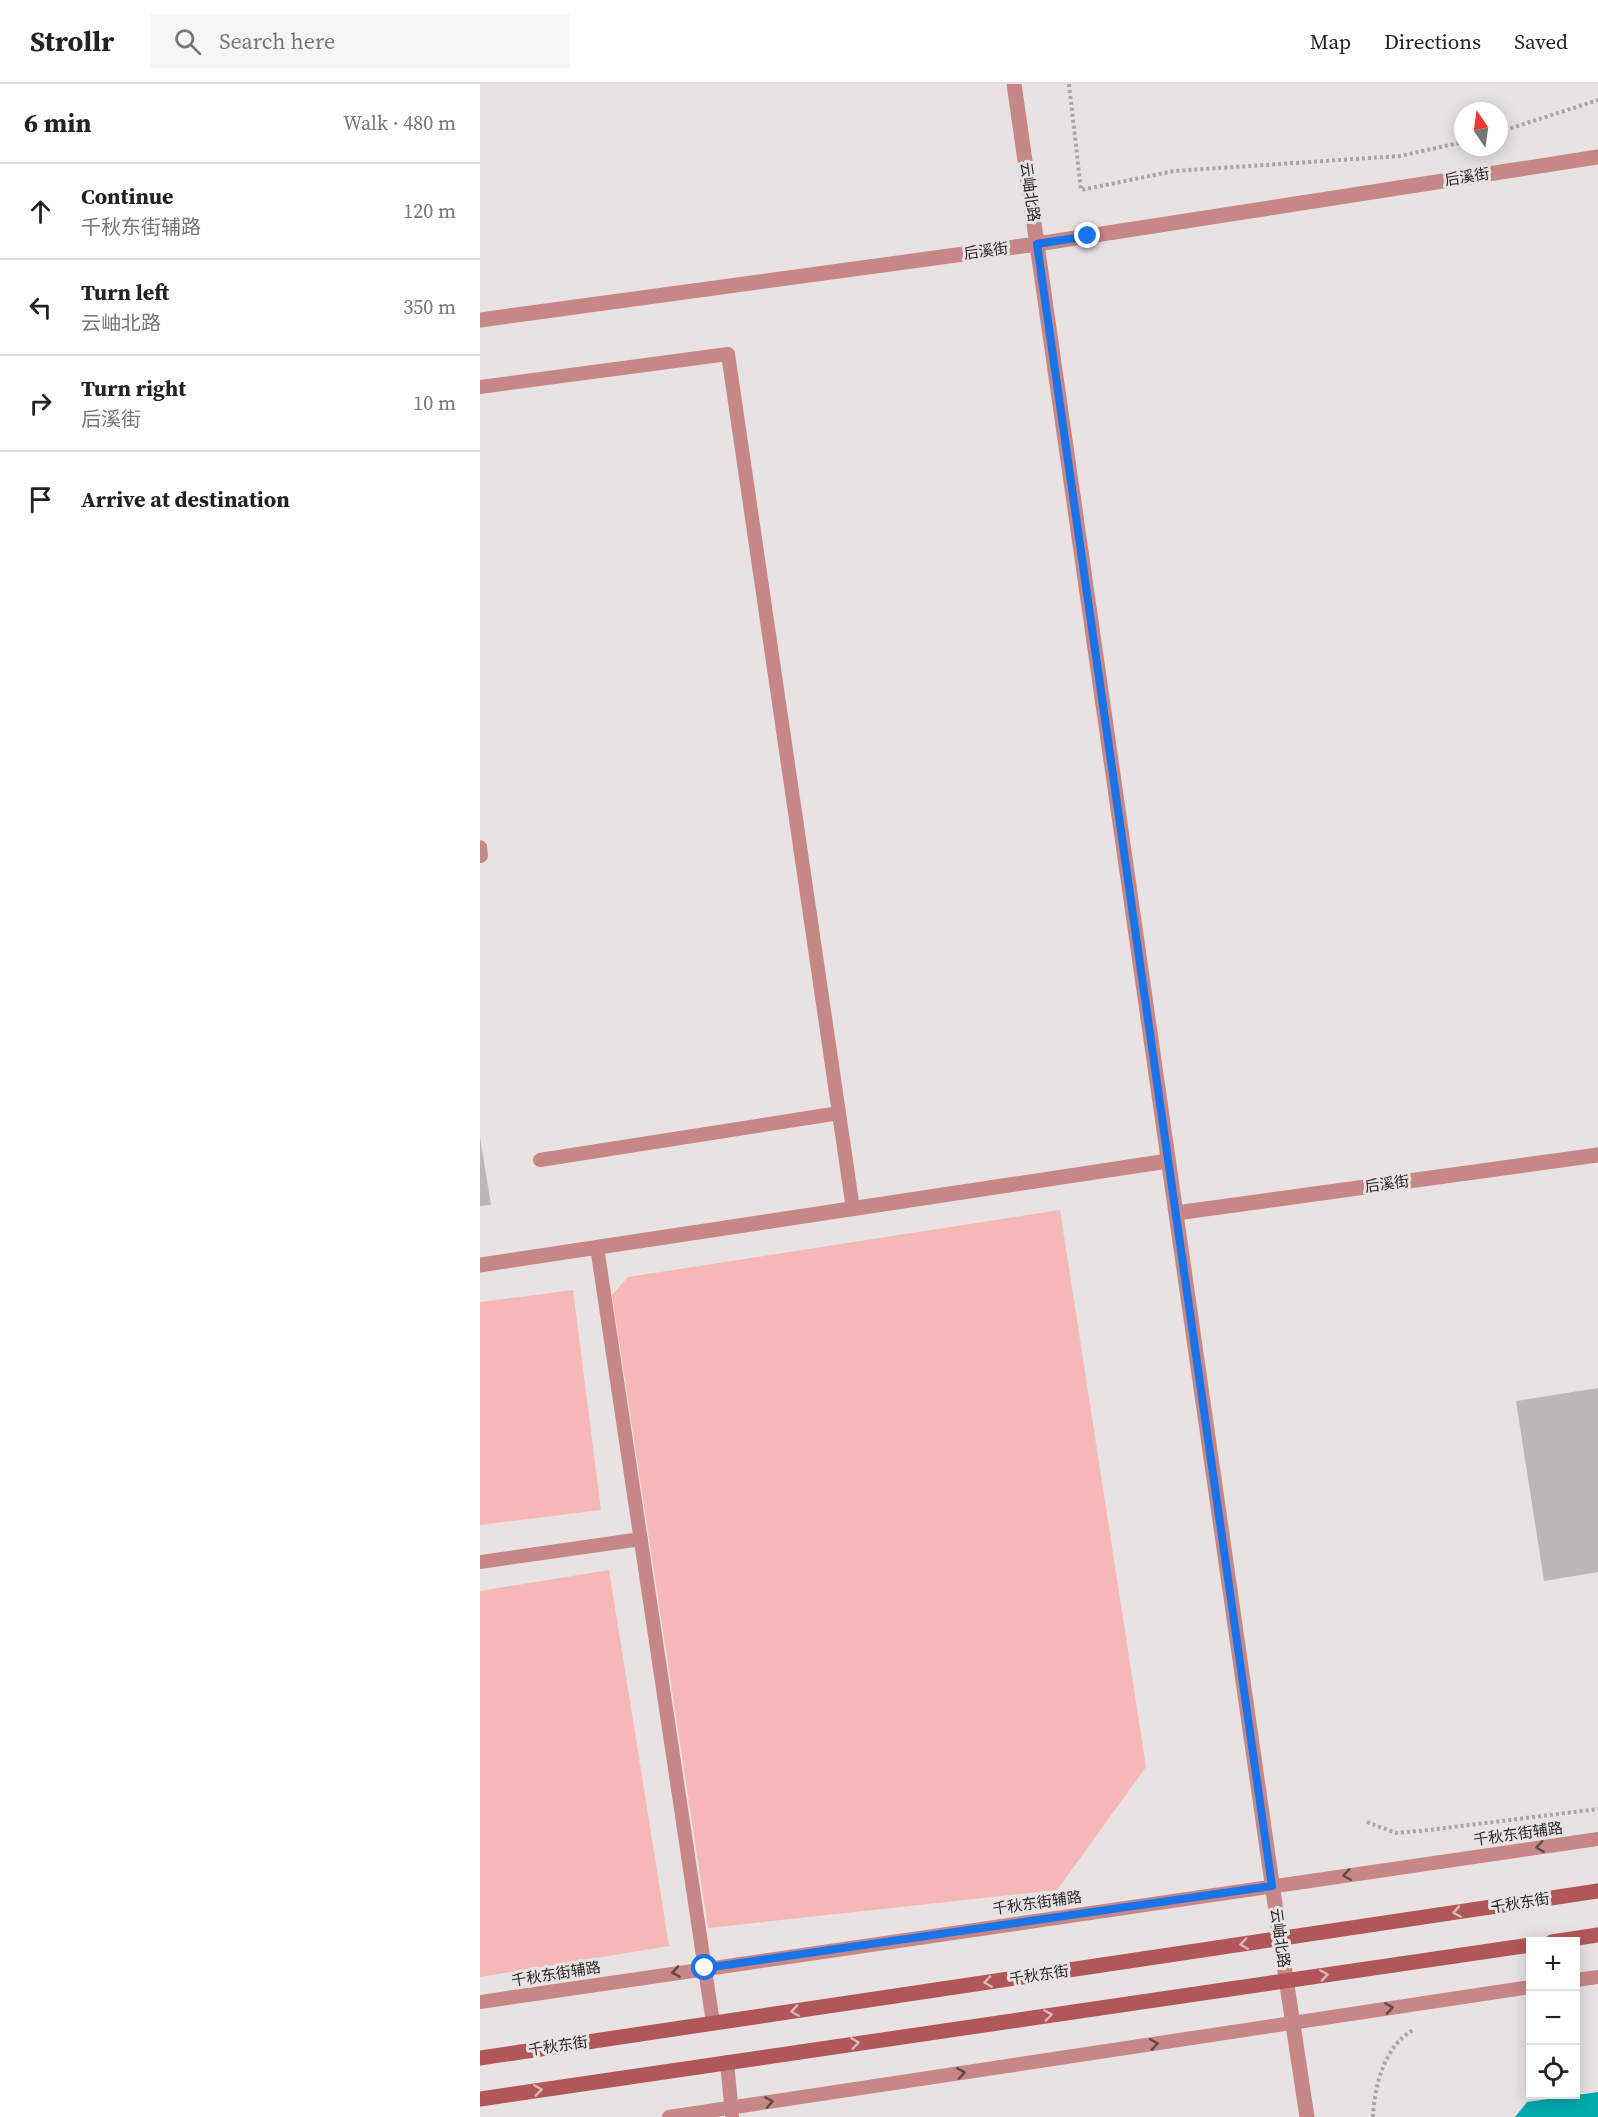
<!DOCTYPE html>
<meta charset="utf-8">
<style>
:root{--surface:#fff;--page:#f6f6f6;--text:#222;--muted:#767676;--line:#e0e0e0}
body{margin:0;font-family:"Source Serif 4","Noto Sans SC",serif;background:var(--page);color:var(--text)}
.controls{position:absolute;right:18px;bottom:18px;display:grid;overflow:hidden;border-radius:0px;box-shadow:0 3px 15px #0003}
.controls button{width:54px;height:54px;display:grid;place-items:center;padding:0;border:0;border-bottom:2px solid var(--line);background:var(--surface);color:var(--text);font:30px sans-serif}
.compass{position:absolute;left:974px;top:18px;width:54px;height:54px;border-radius:50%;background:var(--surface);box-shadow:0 3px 15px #0003;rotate:347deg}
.stop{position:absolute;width:18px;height:18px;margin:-14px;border:4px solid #1a73e8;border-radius:50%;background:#fff}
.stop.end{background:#1a73e8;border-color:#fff;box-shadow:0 2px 6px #0008}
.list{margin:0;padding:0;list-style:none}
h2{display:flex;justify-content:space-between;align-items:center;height:78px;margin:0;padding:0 24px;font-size:26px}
h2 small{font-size:20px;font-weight:400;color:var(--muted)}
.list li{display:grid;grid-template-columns:39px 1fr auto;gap:18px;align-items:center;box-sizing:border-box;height:96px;padding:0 24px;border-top:2px solid var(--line)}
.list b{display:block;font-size:22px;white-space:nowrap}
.list p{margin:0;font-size:20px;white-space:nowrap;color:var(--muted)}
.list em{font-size:20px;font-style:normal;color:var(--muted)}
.icon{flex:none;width:33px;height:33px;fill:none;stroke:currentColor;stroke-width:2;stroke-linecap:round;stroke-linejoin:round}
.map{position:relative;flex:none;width:1118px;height:2033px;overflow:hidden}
header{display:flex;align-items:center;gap:36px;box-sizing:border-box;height:84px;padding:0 30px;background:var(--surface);border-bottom:2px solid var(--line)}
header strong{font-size:28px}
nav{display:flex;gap:33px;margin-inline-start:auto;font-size:21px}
.search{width:420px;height:54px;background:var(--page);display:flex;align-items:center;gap:15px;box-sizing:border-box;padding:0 21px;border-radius:0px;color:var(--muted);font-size:22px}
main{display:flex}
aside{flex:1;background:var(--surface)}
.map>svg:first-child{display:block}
.green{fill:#f6b8b7}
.water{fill:#00abae}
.building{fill:#bcb7b7}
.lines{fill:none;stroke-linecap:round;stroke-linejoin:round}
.path{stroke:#aba6a6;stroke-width:4;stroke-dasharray:3 3;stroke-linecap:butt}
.service{stroke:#c68786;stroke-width:14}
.minor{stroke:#c68786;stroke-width:15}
.tertiary{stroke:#c68786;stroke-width:15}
.secondary{stroke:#b25759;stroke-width:15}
.oneway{stroke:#614949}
.oneway2{stroke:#d8b8b9}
.route{stroke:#1a73e8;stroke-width:8}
.labels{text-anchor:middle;stroke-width:6;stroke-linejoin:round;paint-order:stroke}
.street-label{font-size:15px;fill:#2a2828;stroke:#e8e2e2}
</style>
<header>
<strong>Strollr</strong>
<div class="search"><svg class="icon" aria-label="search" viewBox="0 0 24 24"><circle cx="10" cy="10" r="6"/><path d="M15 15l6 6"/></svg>Search here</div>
<nav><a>Map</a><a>Directions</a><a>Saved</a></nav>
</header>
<main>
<aside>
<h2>6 min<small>Walk · 480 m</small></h2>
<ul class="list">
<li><svg class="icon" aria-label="ahead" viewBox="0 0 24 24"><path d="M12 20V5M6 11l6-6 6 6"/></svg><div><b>Continue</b><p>千秋东街辅路</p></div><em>120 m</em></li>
<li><svg class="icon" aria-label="left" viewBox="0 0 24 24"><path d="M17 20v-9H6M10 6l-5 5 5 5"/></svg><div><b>Turn left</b><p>云岫北路</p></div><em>350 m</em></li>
<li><svg class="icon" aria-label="right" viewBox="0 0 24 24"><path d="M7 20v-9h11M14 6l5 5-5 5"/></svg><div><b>Turn right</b><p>后溪街</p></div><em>10 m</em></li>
<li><svg class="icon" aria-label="arrive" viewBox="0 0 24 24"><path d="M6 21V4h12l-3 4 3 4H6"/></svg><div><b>Arrive at destination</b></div></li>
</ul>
</aside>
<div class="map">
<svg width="1118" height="2033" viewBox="0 0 1118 2033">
<rect width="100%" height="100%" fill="#e8e2e2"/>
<!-- green -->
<path class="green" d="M580 1126 666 1683 577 1806 228 1844 132 1211 148 1193Z
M93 1206 121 1426 0 1441V1218Z
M129 1486 189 1862 0 1893V1507Z"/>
<!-- water -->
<path class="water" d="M1118 2008V2033H1035L1047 2018Z"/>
<!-- building -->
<path class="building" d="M0 1053 11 1121 0 1122Z
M1118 1304V1488L1064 1497 1036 1317Z"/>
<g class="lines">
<!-- path -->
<path class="path" d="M589 0 601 106 694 87 920 72 983 58
M1019 48 1118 16
M887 1738 916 1749 949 1746 1118 1725
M893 2033C894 2002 905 1960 935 1945"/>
<!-- service -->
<path class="service" d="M0 303 248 270 373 1125
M0 763 1 772
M60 1076 359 1029
M117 1163 233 1939
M0 1478 161 1455
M1096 1896 1118 1893
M0 1918 1118 1755
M247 1978 252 2031
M189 2033 1050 1903"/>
<!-- minor -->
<path class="minor" d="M0 1181 688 1077"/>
<!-- tertiary -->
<path class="tertiary" d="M534 0 800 1855 827 2033
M0 236 557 160 1118 73
M696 1129 1118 1071"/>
<!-- secondary -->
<path class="secondary" d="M1072 1858 1118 1851
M0 1974 1118 1807
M0 2015 1050 1861"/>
</g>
<!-- one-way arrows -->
<defs><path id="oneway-chevron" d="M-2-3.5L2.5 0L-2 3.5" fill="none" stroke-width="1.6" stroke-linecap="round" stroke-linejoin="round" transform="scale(1.5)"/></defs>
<g class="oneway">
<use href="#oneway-chevron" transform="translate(1060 1763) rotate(172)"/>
<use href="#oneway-chevron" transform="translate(867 1791) rotate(172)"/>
<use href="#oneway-chevron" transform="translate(196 1888) rotate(171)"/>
<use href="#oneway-chevron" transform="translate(909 1924) rotate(-9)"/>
<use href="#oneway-chevron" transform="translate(674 1960) rotate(-9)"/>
<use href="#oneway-chevron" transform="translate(481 1989) rotate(-9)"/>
<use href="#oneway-chevron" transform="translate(289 2018) rotate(-9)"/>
</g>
<g class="oneway2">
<use href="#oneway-chevron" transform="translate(977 1828) rotate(171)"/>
<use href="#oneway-chevron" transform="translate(764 1860) rotate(172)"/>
<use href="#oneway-chevron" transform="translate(844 1891) rotate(-8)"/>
<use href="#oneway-chevron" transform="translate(508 1898) rotate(172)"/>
<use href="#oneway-chevron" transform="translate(315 1927) rotate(172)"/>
<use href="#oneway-chevron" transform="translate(568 1931) rotate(-8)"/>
<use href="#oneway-chevron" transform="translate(375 1959) rotate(-8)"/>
<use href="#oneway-chevron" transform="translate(58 2006) rotate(-8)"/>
</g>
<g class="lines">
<!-- route -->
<path class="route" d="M225 1884 792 1802 557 160 608 152"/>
</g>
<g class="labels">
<!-- street labels -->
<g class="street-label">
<text transform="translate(987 93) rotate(-9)" y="5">后溪街</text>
<text transform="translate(550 108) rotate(82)" y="5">云岫北路</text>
<text transform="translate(506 167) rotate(-8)" y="5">后溪街</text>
<text transform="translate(907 1100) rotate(-8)" y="5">后溪街</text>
<text transform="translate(1038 1750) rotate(-8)" y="5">千秋东街辅路</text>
<text transform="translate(557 1819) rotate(-8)" y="5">千秋东街辅路</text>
<text transform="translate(1040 1819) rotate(-9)" y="5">千秋东街</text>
<text transform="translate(800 1854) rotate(82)" y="5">云岫北路</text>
<text transform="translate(76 1890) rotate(-9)" y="5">千秋东街辅路</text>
<text transform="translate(559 1891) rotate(-8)" y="5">千秋东街</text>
<text transform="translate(78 1962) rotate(-8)" y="5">千秋东街</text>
</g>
</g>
</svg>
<div class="controls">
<button>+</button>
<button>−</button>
<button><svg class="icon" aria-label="locate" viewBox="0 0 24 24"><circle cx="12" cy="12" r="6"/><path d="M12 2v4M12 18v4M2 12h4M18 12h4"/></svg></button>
</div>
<svg class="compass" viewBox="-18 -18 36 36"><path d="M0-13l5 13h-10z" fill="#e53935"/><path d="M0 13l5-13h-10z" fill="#767676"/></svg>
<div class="stop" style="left:225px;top:1884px"></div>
<div class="stop end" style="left:608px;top:152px"></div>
</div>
</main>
